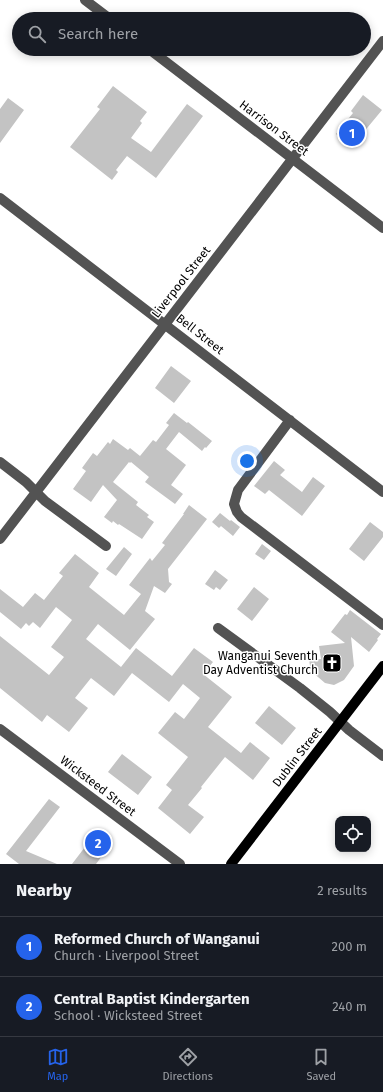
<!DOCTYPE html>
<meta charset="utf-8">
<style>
:root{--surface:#171b24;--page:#242831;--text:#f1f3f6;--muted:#9ea1a6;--line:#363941;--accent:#2563eb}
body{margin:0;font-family:"Fira Sans",sans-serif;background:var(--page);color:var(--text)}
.controls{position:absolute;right:12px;bottom:12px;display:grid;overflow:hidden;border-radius:8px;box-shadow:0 2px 10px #0003}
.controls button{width:36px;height:36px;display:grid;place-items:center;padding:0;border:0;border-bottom:1px solid var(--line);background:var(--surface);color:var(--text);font:20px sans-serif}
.you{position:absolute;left:247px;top:461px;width:14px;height:14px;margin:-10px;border:3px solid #fff;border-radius:50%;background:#1a73e8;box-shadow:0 0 0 6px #1a73e833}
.badge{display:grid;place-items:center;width:26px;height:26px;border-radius:50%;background:var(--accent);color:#fff;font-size:13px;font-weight:700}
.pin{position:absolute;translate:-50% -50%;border:2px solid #fff;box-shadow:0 1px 4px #0006}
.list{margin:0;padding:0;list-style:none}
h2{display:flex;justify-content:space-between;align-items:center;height:52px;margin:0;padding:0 16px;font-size:17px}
h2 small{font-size:13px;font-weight:400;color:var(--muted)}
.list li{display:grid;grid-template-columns:26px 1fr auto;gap:12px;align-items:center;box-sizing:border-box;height:60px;padding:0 16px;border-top:1px solid var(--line)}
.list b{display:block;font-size:15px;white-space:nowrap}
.list p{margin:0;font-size:13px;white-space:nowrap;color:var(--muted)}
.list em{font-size:13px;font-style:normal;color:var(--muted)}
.icon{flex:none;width:22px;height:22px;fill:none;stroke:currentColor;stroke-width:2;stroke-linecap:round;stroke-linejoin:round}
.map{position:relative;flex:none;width:383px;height:864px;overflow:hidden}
.search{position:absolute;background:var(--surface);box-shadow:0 2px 10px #0003;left:12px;right:12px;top:12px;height:44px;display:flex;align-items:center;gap:10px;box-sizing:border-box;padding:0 14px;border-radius:22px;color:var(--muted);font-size:15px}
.sheet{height:172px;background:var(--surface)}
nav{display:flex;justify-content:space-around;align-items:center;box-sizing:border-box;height:56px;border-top:1px solid var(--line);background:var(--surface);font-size:11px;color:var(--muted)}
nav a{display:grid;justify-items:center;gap:2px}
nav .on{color:var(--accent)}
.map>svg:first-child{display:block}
.building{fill:#c3c3c3}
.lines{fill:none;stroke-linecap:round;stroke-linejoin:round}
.minor{stroke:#535353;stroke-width:10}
.major{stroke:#000;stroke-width:10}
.labels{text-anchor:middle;stroke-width:3;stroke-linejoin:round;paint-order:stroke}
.street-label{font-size:12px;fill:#000;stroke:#fff}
.poi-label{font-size:12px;fill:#000;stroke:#fff;text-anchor:end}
</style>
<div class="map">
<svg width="383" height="864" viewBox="0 0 383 864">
<rect width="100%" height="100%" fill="#fff"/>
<!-- building -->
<path class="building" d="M113 86 147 112 140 121 142 123 131 138 151 152 187 104 203 116 156 178 127 156 116 170 118 172 112 180 70 147 100 109 97 107Z
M363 95 382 110 358 139 352 135 347 142 336 134 353 113 351 111Z
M8 98 24 110 0 143V109Z
M171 366 191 381 174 403 155 388Z
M174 413 187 423 188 422 212 441 206 448 205 447 202 451 179 432 166 449 186 465 171 485 183 494 175 504 145 482 149 477 131 462 130 463 129 462 113 482 138 502 136 505 149 515 147 517 154 522 142 539 119 524 118 525 113 521 112 523 104 517 117 500 103 485 91 502 73 489 86 471 82 468 93 453 97 456 108 442 110 444 113 439 128 450 130 448 140 456 153 440 156 442 169 425 166 423Z
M274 461 285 470 280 475 302 492 313 477 325 486 302 516 269 490 265 494 254 486Z
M189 505 207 519 168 569 169 582 172 584 165 593 154 586 145 611 155 619 130 650 98 624 86 639 121 667 136 648 172 676 194 648 213 662 203 674 232 697 208 727 241 753 250 742 270 758 253 780 225 757 201 787 202 788 188 805 204 817 190 834 158 808 172 790 166 785 188 757 158 733 175 712 184 719 200 698 183 684 169 702 132 673 114 696 91 678 75 698 88 708 69 732 47 715 42 722 0 688V636L49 675 64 657 51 647 72 620 56 607 40 628 33 622 29 626 26 623 21 629 0 612V589L23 607 35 593 44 600 63 576 59 573 75 554 99 573 89 587 124 615 141 594 129 585 150 558 152 561 165 545 162 543 184 514H183Z
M220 513 230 521 231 520 240 527 233 536 221 526 219 528 212 522Z
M370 522 383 532V537L364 561 349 549Z
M262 544 271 551 264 560 255 554Z
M124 547 132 554 116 576 106 569Z
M215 570 228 580 220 590 216 587 214 590 205 584Z
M254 587 269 599 252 621 237 609Z
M350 610 381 634 377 639 378 640 369 652 351 637 354 666 344 680 334 685 325 683 311 671 309 660 321 659 319 646 345 643 331 632 345 614 347 615Z
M269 706 296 728 282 745 255 723Z
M122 754 152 777 138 795 108 772Z
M49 799 60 807 26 851 57 864H19L6 854Z
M98 830 113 841 96 864H72Z"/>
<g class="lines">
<!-- minor -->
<path class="minor" d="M85 0 110 19
M149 49 383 228
M0 198 383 492
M290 420 238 490 234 504 237 512 241 517 383 625
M0 462 26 482 45 501 106 546
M0 539 383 41
M218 628 300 688 330 712 349 730 383 756
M0 729 180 864"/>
<!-- major -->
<path class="major" d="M231 864 383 666"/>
</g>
<!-- icons -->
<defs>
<g id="church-square" transform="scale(1)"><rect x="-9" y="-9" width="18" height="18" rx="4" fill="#000" stroke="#fff"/><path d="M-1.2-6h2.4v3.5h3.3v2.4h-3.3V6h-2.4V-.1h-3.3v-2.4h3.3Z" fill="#fff"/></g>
</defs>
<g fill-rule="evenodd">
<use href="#church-square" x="332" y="663"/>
</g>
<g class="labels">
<!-- street labels -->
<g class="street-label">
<text transform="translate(274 128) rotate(37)" y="4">Harrison Street</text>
<text transform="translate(181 282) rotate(-52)" y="4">Liverpool Street</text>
<text transform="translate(200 334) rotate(38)" y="4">Bell Street</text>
<text transform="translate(297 757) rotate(-52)" y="4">Dublin Street</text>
<text transform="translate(98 786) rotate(37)" y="4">Wicksteed Street</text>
</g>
<!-- poi labels -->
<g class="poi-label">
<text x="318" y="660">Wanganui Seventh<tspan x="318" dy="14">Day Adventist Church</tspan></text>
</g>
</g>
</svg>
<div class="controls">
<button><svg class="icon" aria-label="locate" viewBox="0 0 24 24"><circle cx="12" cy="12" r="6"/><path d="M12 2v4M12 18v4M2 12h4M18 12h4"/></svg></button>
</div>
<div class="you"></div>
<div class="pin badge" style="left:352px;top:133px">1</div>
<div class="pin badge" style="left:98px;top:843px">2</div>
<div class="search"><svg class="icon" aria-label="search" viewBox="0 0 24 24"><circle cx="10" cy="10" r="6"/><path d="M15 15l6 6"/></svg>Search here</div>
</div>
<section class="sheet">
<h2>Nearby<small>2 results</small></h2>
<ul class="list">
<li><span class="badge">1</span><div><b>Reformed Church of Wanganui</b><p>Church · Liverpool Street</p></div><em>200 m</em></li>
<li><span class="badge">2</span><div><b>Central Baptist Kindergarten</b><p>School · Wicksteed Street</p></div><em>240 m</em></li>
</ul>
</section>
<nav>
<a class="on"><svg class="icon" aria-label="map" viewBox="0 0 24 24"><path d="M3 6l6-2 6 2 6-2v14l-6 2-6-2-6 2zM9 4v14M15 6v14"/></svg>Map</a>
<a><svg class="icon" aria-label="directions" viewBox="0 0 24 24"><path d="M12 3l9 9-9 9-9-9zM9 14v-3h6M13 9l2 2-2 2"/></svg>Directions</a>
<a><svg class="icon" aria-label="saved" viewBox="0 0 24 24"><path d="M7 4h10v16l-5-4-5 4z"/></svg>Saved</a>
</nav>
